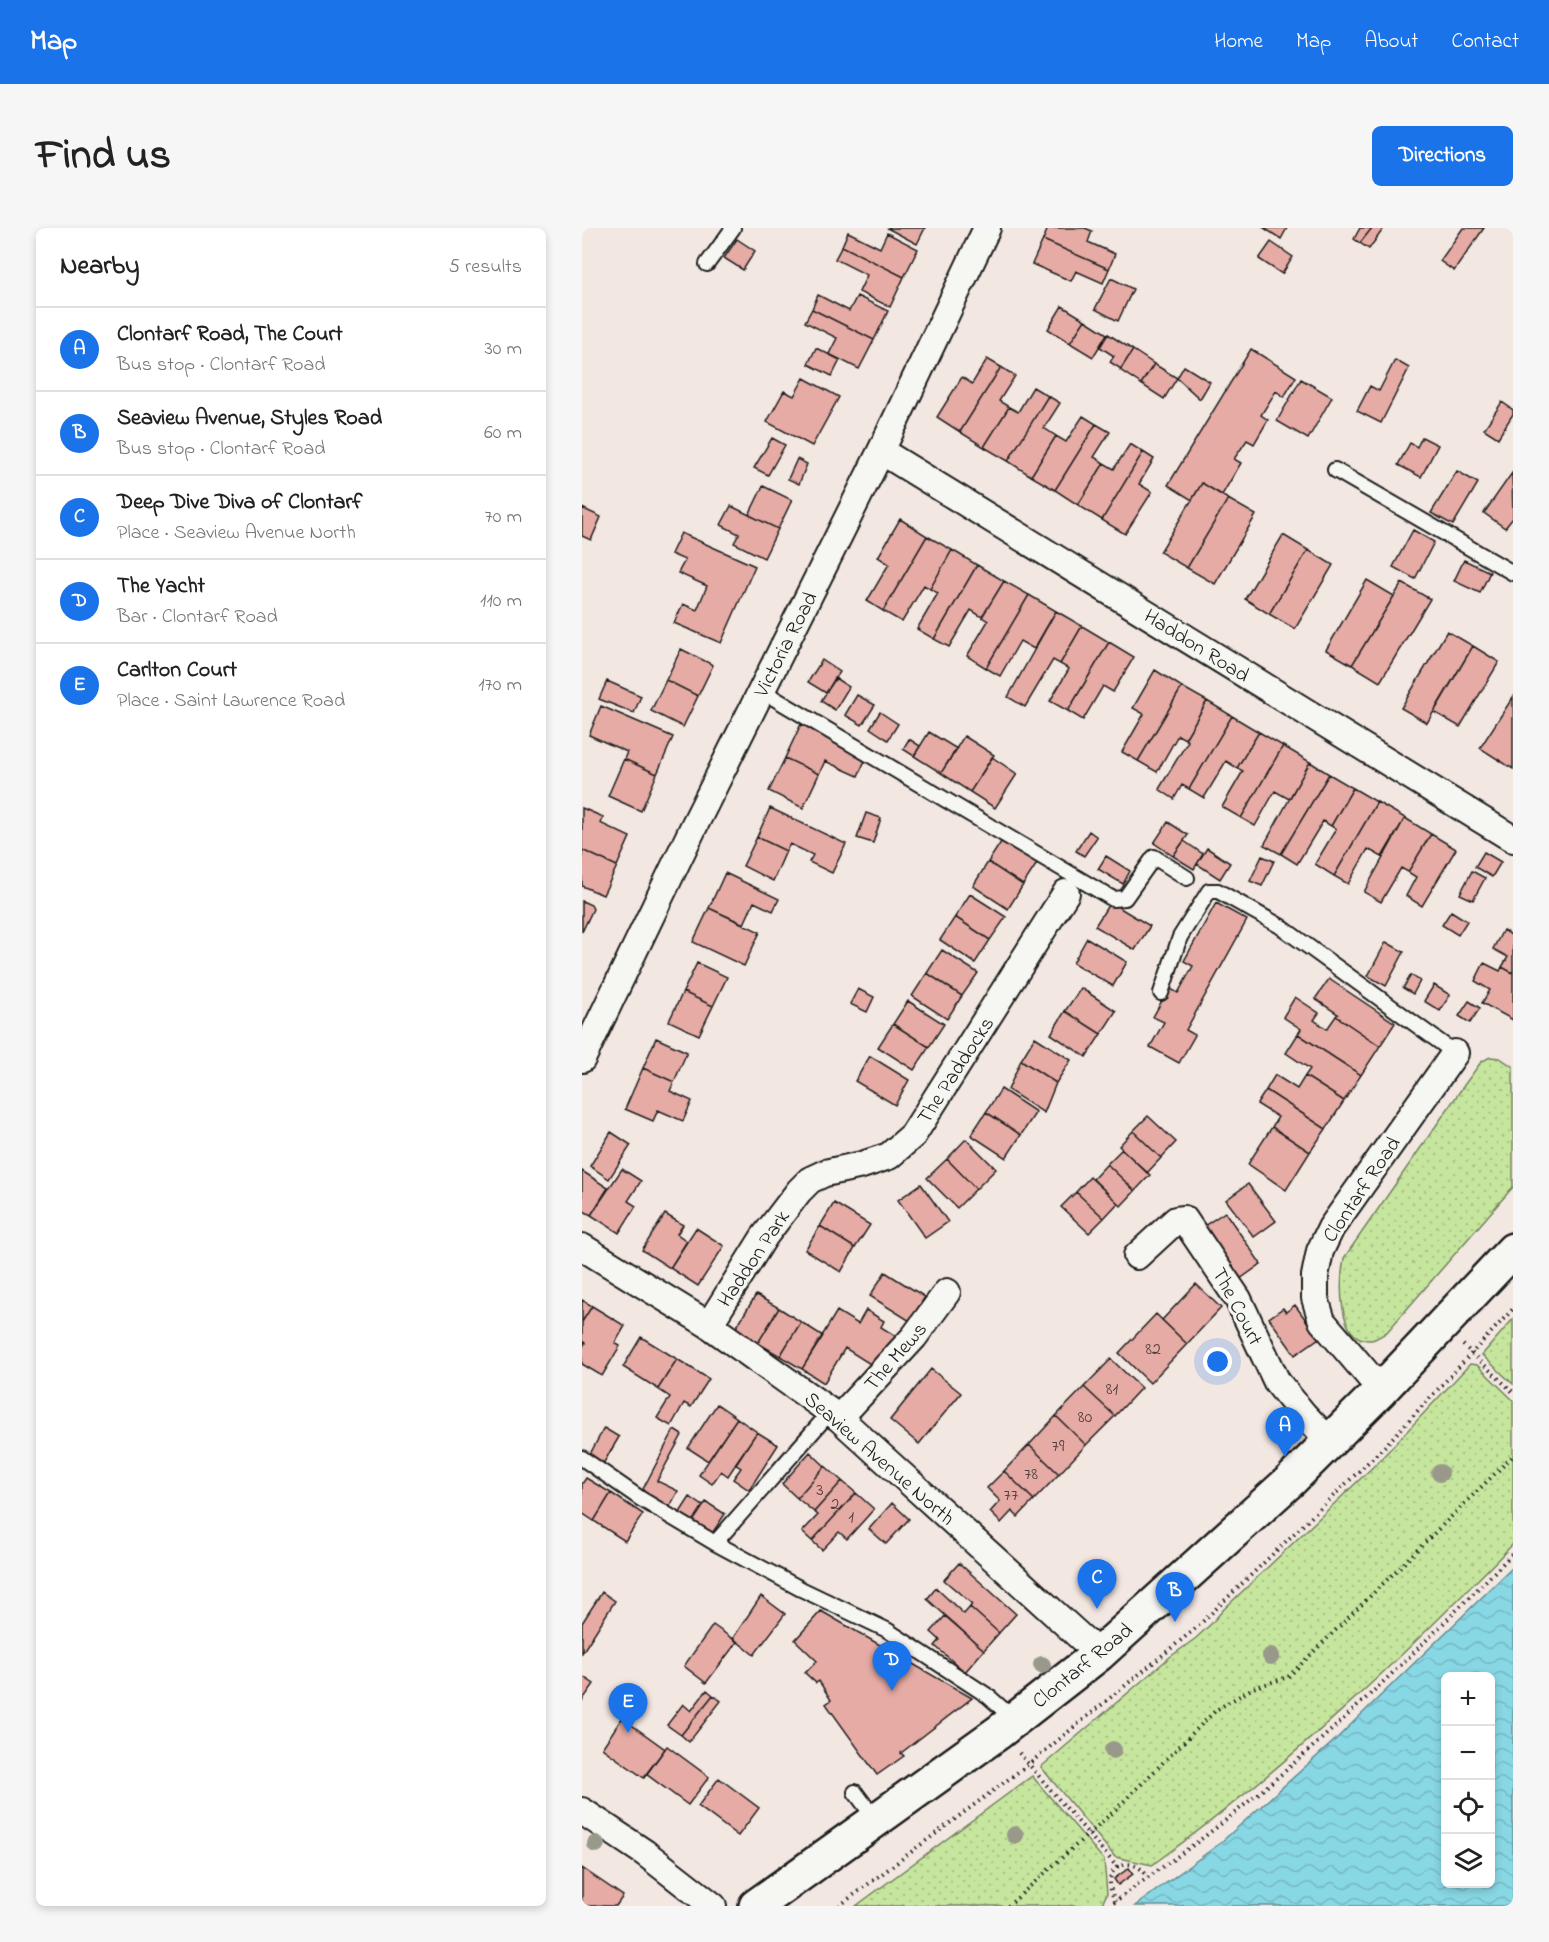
<!DOCTYPE html>
<meta charset="utf-8">
<style>
:root{--surface:#fff;--page:#f6f6f6;--text:#222;--muted:#767676;--line:#e0e0e0;--accent:#1a73e8}
body{margin:0;font-family:"Indie Flower",sans-serif;background:var(--page);color:var(--text)}
.controls{position:absolute;right:18px;bottom:18px;display:grid;overflow:hidden;border-radius:9px;box-shadow:0 3px 9px #0003}
.controls button{width:54px;height:54px;display:grid;place-items:center;padding:0;border:0;border-bottom:2px solid var(--line);background:var(--surface);color:var(--text);font:30px sans-serif}
.you{position:absolute;left:636px;top:1134px;width:21px;height:21px;margin:-15px;border:4px solid #fff;border-radius:50%;background:#1a73e8;box-shadow:0 0 0 9px #1a73e833}
.badge{display:grid;place-items:center;width:39px;height:39px;border-radius:50%;background:var(--accent);color:#fff;font-size:20px;font-weight:700}
.pin{position:absolute;translate:-50% -50px;filter:drop-shadow(0 2px 3px #0008)}
.pin::after{content:'';position:absolute;top:32px;width:21px;height:18px;background:inherit;clip-path:polygon(0 0,100% 0,50% 100%)}
.list{margin:0;padding:0;list-style:none}
h2{display:flex;justify-content:space-between;align-items:center;height:78px;margin:0;padding:0 24px;font-size:26px}
h2 small{font-size:20px;font-weight:400;color:var(--muted)}
.list li{display:grid;grid-template-columns:39px 1fr auto;gap:18px;align-items:center;box-sizing:border-box;height:84px;padding:0 24px;border-top:2px solid var(--line)}
.list b{display:block;font-size:22px;white-space:nowrap}
.list p{margin:0;font-size:20px;white-space:nowrap;color:var(--muted)}
.list em{font-size:20px;font-style:normal;color:var(--muted)}
.icon{flex:none;width:33px;height:33px;fill:none;stroke:currentColor;stroke-width:2;stroke-linecap:round;stroke-linejoin:round}
.map{position:relative;flex:none;width:931px;height:1678px;overflow:hidden;border-radius:9px}
header{display:flex;align-items:center;gap:36px;box-sizing:border-box;height:84px;padding:0 30px;background:var(--accent);color:#fff}
header strong{font-size:28px}
nav{display:flex;gap:33px;margin-inline-start:auto;font-size:21px}
.intro{display:flex;align-items:center;justify-content:space-between;box-sizing:border-box;height:144px;padding:0 36px}
h1{margin:0;font-size:42px}
.button{padding:15px 27px;border-radius:9px;background:var(--accent);color:#fff;font-size:21px;font-weight:700}
main{display:flex;gap:36px;padding:0 36px}
aside{flex:1;background:var(--surface);border-radius:9px;box-shadow:0 3px 9px #0003}
.map>svg:first-child{display:block}
.grass{fill:url(#grass-dots);stroke:#71815d;stroke-width:1.5}
.water{fill:url(#water-waves);stroke:#5d8c94;stroke-width:1.5;fill-rule:evenodd}
.building{fill:#e6aba4;stroke:#1c1c1c;stroke-width:1.5}
.lines{fill:none;stroke-linecap:round;stroke-linejoin:round}
.lane-casing{stroke:#1c1c1c;stroke-width:18}
.street-casing{stroke:#1c1c1c;stroke-width:30}
.secondary-casing{stroke:#1c1c1c;stroke-width:38}
.path{stroke:#1c1c1c;stroke-width:4;stroke-dasharray:1.5 4.5;stroke-linecap:butt}
.lane{stroke:#f6f6f2;stroke-width:14}
.street{stroke:#f6f6f2;stroke-width:26}
.secondary{stroke:#f6f6f2;stroke-width:33}
.tree{fill:#99998b}
.labels{text-anchor:middle;stroke-width:6;stroke-linejoin:round;paint-order:stroke}
.number-label{font-size:18px;fill:#4e403e}
.street-label{font-size:21px;fill:#1c1c1c;stroke:#f6f6f2}
</style>
<header>
<strong>Map</strong>
<nav><a>Home</a><a>Map</a><a>About</a><a>Contact</a></nav>
</header>
<div class="intro"><h1>Find us</h1><a class="button">Directions</a></div>
<main>
<aside>
<h2>Nearby<small>5 results</small></h2>
<ul class="list">
<li><span class="badge">A</span><div><b>Clontarf Road, The Court</b><p>Bus stop · Clontarf Road</p></div><em>30 m</em></li>
<li><span class="badge">B</span><div><b>Seaview Avenue, Styles Road</b><p>Bus stop · Clontarf Road</p></div><em>60 m</em></li>
<li><span class="badge">C</span><div><b>Deep Dive Diva of Clontarf</b><p>Place · Seaview Avenue North</p></div><em>70 m</em></li>
<li><span class="badge">D</span><div><b>The Yacht</b><p>Bar · Clontarf Road</p></div><em>110 m</em></li>
<li><span class="badge">E</span><div><b>Carlton Court</b><p>Place · Saint Lawrence Road</p></div><em>170 m</em></li>
</ul>
</aside>
<div class="map">
<svg width="931" height="1678" viewBox="0 0 931 1678">
<defs>
<pattern id="grass-dots" width="8" height="8" patternUnits="userSpaceOnUse" patternTransform="scale(1.5)"><rect width="8" height="8" fill="#c6e69e"/><path d="M2 2h.1M6 6h.1" fill="none" stroke="#aac588" stroke-width="1.8" stroke-linecap="round"/></pattern>
<pattern id="water-waves" width="16" height="10" patternUnits="userSpaceOnUse" patternTransform="scale(1.5)"><rect width="16" height="10" fill="#88d7e4"/><path d="M0 5q4-4 8 0t8 0" fill="none" stroke="#75b8c3"/></pattern>
</defs>
<rect width="100%" height="100%" fill="#f3e7e2"/>
<filter id="ink" filterUnits="userSpaceOnUse"><feTurbulence type="fractalNoise" baseFrequency=".0167" numOctaves="2"/><feDisplacementMap in="SourceGraphic" scale="12" xChannelSelector="R" yChannelSelector="G"/><feConvolveMatrix kernelMatrix="1 2 1 2 8 2 1 2 1" color-interpolation-filters="sRGB"/></filter>
<g filter="url(#ink)">
<!-- grass -->
<path class="grass" d="M908 829 918 830 931 839V959L805 1104C800 1107 794 1112 788 1112 754 1113 758 1052 762 1030L883 856 899 834Z
M931 1091V1156L900 1127Z
M888 1136 895 1137 931 1172V1316C819 1431 701 1543 570 1637L533 1629 459 1539 588 1429 614 1410 629 1396 642 1381 796 1234Z
M450 1548 522 1632 525 1665 521 1674 516 1678H274Z"/>
<!-- water -->
<path class="water" d="M931 1339V1678H553L637 1616 752 1513ZM864 1448H909V1656H864Z"/>
<!-- building -->
<path class="building" d="M305 0H343L335 16Z
M466 0H503L510 3 506 14 533 26 527 41 461 12Z
M682 0H705L699 11Z
M778 0H790L778 15 772 11Z
M790 0H802L787 21 778 15Z
M881 0H902L872 43 858 33Z
M266 4 298 20 305 5 336 21 322 49 260 18Z
M155 11 173 23 161 42 142 30Z
M461 12 527 41 521 55 494 43 489 53 450 36Z
M689 14 711 29 700 46 677 31Z
M260 18 322 49 308 79 277 64 285 47 253 31Z
M529 50 551 61 536 93 513 81Z
M236 67 267 83 275 68 306 83 292 112 230 81Z
M480 78 503 92 488 115 466 101Z
M230 81 292 112 277 141 247 126 255 110 223 94Z
M503 92 525 106 511 129 488 115Z
M526 106 551 122 539 141 528 134 532 128 518 119Z
M234 120 258 132 250 148 226 136Z
M669 121 714 149 702 169 694 163 679 187 686 192 672 216 665 212 652 231 659 235 640 267 620 255 610 272 586 257Z
M551 122 572 136 559 156 538 142Z
M405 131 419 139 378 204 355 189 380 149 390 156Z
M813 132 827 140 799 195 775 183 788 158 797 163Z
M572 136 595 150 582 171 559 156Z
M602 138 628 154 618 171 595 150Z
M419 139 433 148 417 173 427 179 402 219 378 204Z
M222 150 257 169 230 218 185 194 202 163 212 168Z
M719 151 750 169 726 211 695 193Z
M451 159 466 168 426 233 402 219 427 179 436 184Z
M466 168 478 175 462 200 474 208 449 248 426 233Z
M920 174 931 182V186L916 210 902 201Z
M501 188 514 196 473 262 449 248 474 208 484 214Z
M514 196 528 204 512 229 522 235 496 277 473 262Z
M840 209 856 217 839 249 816 237 828 215 835 219Z
M190 210 203 217 186 247 172 240Z
M548 216 561 224 520 292 496 277 522 235 532 241Z
M561 224 572 231 557 256 570 264 543 306 520 292Z
M215 231 225 236 217 256 206 251Z
M875 243 896 255 871 297 849 285Z
M930 245 931 290 923 300 902 285Z
M620 255 646 271 605 340 578 324Z
M181 258 210 272 196 301 167 287Z
M646 271 674 287 633 356 605 340Z
M149 278 196 301 182 330 152 315 157 306 139 297Z
M0 280 19 289 9 312 0 308Z
M318 291 345 308 301 383 285 373 307 336 296 329Z
M831 302 852 314 833 351 811 339Z
M99 305 173 338 139 415 92 395 101 376 115 382 125 358 96 345 103 332 89 326Z
M701 307 726 322 687 386 663 371Z
M345 308 370 322 348 361 342 357 320 394 301 383Z
M370 322 395 337 352 411 335 401 356 365 348 361Z
M726 322 751 337 713 401 687 386Z
M882 332 908 344 898 365 872 353Z
M395 337 422 353 400 389 389 382 367 419 352 411Z
M785 352 812 368 770 437 744 422Z
M422 353 447 367 404 440 385 428 406 393 400 389Z
M820 355 848 371 798 454 770 437Z
M447 367 474 383 452 421 438 413 418 448 404 440Z
M474 383 500 398 478 436 471 432 443 479 426 469Z
M500 398 527 414 486 483 468 473 487 441 478 436Z
M865 403 891 418 845 495 819 480Z
M527 414 552 429 531 464 521 458 501 492 486 483Z
M891 418 917 434 878 499 852 484Z
M99 421 131 437 116 468 84 452Z
M240 432 258 444 244 465 226 454Z
M573 442 600 459 556 533 540 524 562 486 551 480Z
M253 450 267 459 253 482 239 473Z
M84 452 116 468 101 499 69 483Z
M25 453 59 468 52 485 17 471Z
M600 459 625 473 603 511 596 507 575 544 556 533Z
M275 467 293 477 280 497 263 487Z
M931 469V541L898 520Z
M625 473 650 488 607 561 600 557 592 571 577 561 606 513 603 511Z
M19 478 91 509 75 546 42 531 45 524 7 507Z
M298 484 316 496 306 512 288 500Z
M650 488 677 504 655 540 644 533 622 570 607 561Z
M219 496 285 528 276 548 243 533 237 546 203 530Z
M347 504 375 521 359 545 332 528Z
M677 504 701 518 659 590 640 579 661 543 655 540Z
M382 508 412 527 388 564 359 545Z
M327 511 338 518 332 528 321 521Z
M701 518 728 534 707 571 693 563 673 598 659 590Z
M410 529 435 546 413 580 388 564Z
M203 530 237 546 221 580 187 563Z
M42 531 75 546 59 583 26 568Z
M728 534 747 546 699 626 682 617Z
M747 546 771 560 749 598 741 593 715 636 699 626Z
M771 560 795 574 752 648 733 636 754 601 749 598Z
M795 574 823 590 800 629 786 621 766 656 752 648Z
M0 580 21 589 18 595 48 609 35 638 0 622Z
M188 580 264 616 250 645 227 634 231 627 208 616 204 623 175 609Z
M284 585 299 590 291 615 275 610Z
M823 590 849 606 826 644 819 640 799 674 782 664Z
M586 594 606 607 591 628 572 615Z
M507 603 515 609 502 628 494 623Z
M849 606 874 621 840 678 824 668 834 649 826 644Z
M175 609 204 623 191 653 161 638Z
M421 611 456 634 441 657 406 634Z
M602 613 621 626 612 641 591 628Z
M625 620 648 635 638 651 615 636Z
M0 622 35 638 21 667 0 658Z
M902 624 919 634 910 649 893 639Z
M524 628 548 643 541 656 516 641Z
M680 628 692 633 680 658 668 653Z
M406 634 441 657 426 681 391 658Z
M890 643 903 650 891 672 878 666Z
M143 645 197 671 191 683 172 674 162 696 127 680Z
M388 666 424 689 408 712 373 689Z
M0 673 9 677 11 681 0 704Z
M528 674 568 698 553 722 513 698Z
M634 675 665 692 604 802 613 807 597 835 568 819 582 794 571 789 587 760 596 765 611 738 602 733Z
M127 680 178 704 162 738 111 714Z
M869 683 885 693 876 707 860 697Z
M373 689 408 712 393 735 358 712Z
M921 702 931 708V745L920 739 926 729 911 721Z
M505 710 545 734 531 758 491 735Z
M804 714 822 724 804 758 786 748Z
M360 722 396 745 380 768 345 745Z
M115 735 145 749 131 778 101 764Z
M902 735 918 743 920 739 931 745V792L900 775 908 762 893 753Z
M345 745 380 768 365 791 330 768Z
M829 747 838 753 831 766 821 760Z
M747 751 813 795 798 818 754 788 756 786 733 771Z
M852 757 868 767 858 783 842 773Z
M499 760 534 783 519 806 483 783Z
M276 761 292 769 285 784 268 776Z
M101 764 131 778 117 807 87 793Z
M713 769 737 785 732 792 745 801 754 788 798 818 779 847 716 806 719 801 701 789Z
M326 773 362 796 347 819 311 796Z
M887 773 898 780 888 795 877 788Z
M483 783 519 806 504 829 469 806Z
M311 796 347 819 332 842 296 819Z
M716 806 779 847 762 873 723 848 728 841 704 825Z
M453 809 489 832 474 855 439 832Z
M74 810 105 824 92 854 61 840Z
M288 828 327 852 313 877 273 853Z
M439 832 474 855 462 885 426 862Z
M61 840 92 854 88 863 110 873 101 893 76 882 71 893 43 881Z
M693 847 715 861 723 848 762 873 744 901 684 862Z
M419 861 454 884 439 907 404 884Z
M684 862 744 901 728 924 690 899 696 889 675 876Z
M404 884 439 907 424 930 389 907Z
M566 888 594 914 579 930 551 903Z
M690 899 728 924 704 962 666 936Z
M551 903 579 930 565 945 537 918Z
M29 904 49 917 27 951 8 938Z
M384 911 414 941 394 961 365 931Z
M540 921 568 947 553 963 525 936Z
M365 931 394 961 375 980 345 950Z
M525 936 553 963 539 978 511 951Z
M40 941 59 953 46 973 54 978 37 1005 9 987Z
M0 943 26 960 9 987 0 982Z
M508 949 536 975 522 990 494 964Z
M339 956 366 994 343 1010 316 972Z
M666 956 694 993 672 1009 644 972Z
M494 964 522 990 507 1005 479 979Z
M252 975 288 997 273 1020 238 998Z
M643 984 679 1036 658 1051 622 998Z
M83 986 101 997 95 1006 105 1013 88 1040 60 1022Z
M238 998 273 1020 259 1044 223 1022Z
M114 1000 142 1018 116 1058 88 1040Z
M303 1044 343 1069 328 1093 288 1068Z
M614 1056 639 1080 605 1116 580 1092Z
M174 1067 197 1080 176 1115 153 1101Z
M0 1072 10 1078 0 1094Z
M713 1077 737 1110 713 1127 687 1090 701 1080 704 1084Z
M10 1078 43 1098 33 1115 38 1118 20 1148 0 1136V1120L3 1115 0 1113V1094Z
M197 1080 219 1094 198 1128 176 1115Z
M284 1082 302 1093 299 1099 315 1109 296 1141 263 1120 242 1155 220 1141 255 1083 276 1096Z
M574 1086 605 1116 568 1155 537 1125Z
M219 1094 241 1108 220 1141 198 1128Z
M59 1109 95 1131 76 1161 41 1139Z
M95 1131 127 1151 109 1179 102 1175 89 1198 75 1190 88 1169 76 1161Z
M529 1131 559 1160 533 1188 502 1159Z
M349 1141 379 1165 337 1216 308 1192Z
M502 1159 533 1188 504 1217 474 1188Z
M135 1176 155 1190 126 1233 106 1220Z
M474 1188 504 1217 477 1246 447 1217Z
M155 1190 175 1204 146 1248 139 1243 130 1256 117 1247Z
M22 1200 37 1209 21 1236 7 1228Z
M92 1202 100 1207 75 1253 96 1263 87 1280 60 1263Z
M175 1204 196 1217 167 1262 151 1251 159 1240 153 1236Z
M447 1217 477 1246 452 1272 422 1243Z
M228 1224 243 1238 215 1270 200 1256Z
M243 1238 260 1253 232 1284 215 1270Z
M422 1243 452 1272 436 1289 430 1283 419 1295 408 1284 418 1273 405 1260Z
M4 1250 29 1265 12 1293 0 1285V1256Z
M260 1253 274 1265 230 1313 220 1304 236 1287 232 1284Z
M29 1265 61 1286 43 1313 12 1293Z
M274 1265 292 1281 265 1311 257 1304 240 1322 230 1313Z
M108 1269 121 1278 110 1295 97 1286Z
M124 1274 143 1286 129 1307 110 1295Z
M310 1275 327 1291 304 1316 287 1301Z
M377 1335 434 1386 417 1405 388 1379 390 1376 362 1352Z
M354 1360 382 1386 388 1379 417 1405 402 1422 345 1371Z
M20 1364 33 1373 0 1425V1395Z
M179 1368 203 1386 172 1427 151 1410Z
M239 1383 390 1470 319 1525 322 1528 295 1547 244 1476 249 1472 237 1453 234 1455 223 1445 235 1433 213 1412Z
M363 1388 402 1422 383 1444 353 1418 358 1412 349 1404Z
M131 1397 155 1414 124 1455 102 1438Z
M0 1448 12 1456 0 1473Z
M125 1462 131 1467 99 1507 85 1497 101 1476 109 1483Z
M131 1467 139 1473 107 1514 99 1507Z
M40 1490 83 1521 62 1550 20 1520Z
M85 1518 127 1549 106 1577 64 1546Z
M137 1550 177 1580 156 1608 116 1578Z
M0 1640 41 1668 34 1678H0Z
M547 1640 551 1646 536 1657 532 1651Z"/>
<g class="lines">
<!-- lane casing -->
<g class="lane-casing">
<path id="lane" d="M125 36 151 0
M753 242 931 345
M180 463 531 671 543 670 572 629 605 650
M579 765 598 709 627 663H636L698 698 873 825
M0 1230 59 1271 133 1315 219 1361 305 1402 406 1468 433 1492
M133 1315 249 1183
M273 1564 294 1592"/>
</g>
<!-- street casing -->
<g class="street-casing">
<path id="street" d="M299 223 931 611
M0 831 112 598 299 223 405 0
M0 1019 127 1097 257 1190 517 1426
M555 1028 594 992 602 991 656 1071 695 1154 722 1187 747 1213
M127 1097 182 1009 217 963 228 952 243 945 280 937 307 928 331 907 484 665
M799 1162 740 1093 733 1070V1048L738 1023 749 1000 873 825
M257 1190 332 1109 365 1064
M0 1583 63 1625 131 1678"/>
</g>
<!-- secondary casing -->
<g class="secondary-casing">
<path id="secondary" d="M174 1678 417 1504 517 1426 709 1252 799 1162 931 1022"/>
</g>
<!-- path -->
<path class="path" d="M881 1117 931 1164
M437 1525 535 1639C524 1649 528 1661 533 1673
M535 1639C549 1633 557 1637 566 1649
M257 1678 448 1535 614 1400 801 1220 931 1081
M426 1678 532 1583 634 1482 671 1460 706 1449 931 1228
M527 1678C569 1646 614 1617 655 1583 753 1504 843 1415 931 1325"/>
<!-- lane -->
<use href="#lane" class="lane"/>
<!-- street -->
<use href="#street" class="street"/>
<!-- secondary -->
<use href="#secondary" class="secondary"/>
</g>
<!-- trees -->
<g class="tree">
<circle cx="858" cy="1245" r="9"/>
<circle cx="689" cy="1428" r="9"/>
<circle cx="460" cy="1437" r="9"/>
<circle cx="531" cy="1522" r="9"/>
<circle cx="433" cy="1607" r="9"/>
<circle cx="14" cy="1616" r="9"/>
</g>
</g>
<g class="labels">
<!-- number labels -->
<g class="number-label">
<text x="571" y="1126">82</text>
<text x="530" y="1166">81</text>
<text x="503" y="1194">80</text>
<text x="476" y="1223">79</text>
<text x="449" y="1251">78</text>
<text x="238" y="1267">3</text>
<text x="429" y="1272">77</text>
<text x="253" y="1281">2</text>
<text x="269" y="1294">1</text>
</g>
<!-- street labels -->
<g class="street-label">
<text transform="translate(203 416) rotate(-63)" y="7">Victoria Road</text>
<text transform="translate(615 417) rotate(32)" y="7">Haddon Road</text>
<text transform="translate(373 842) rotate(-57)" y="7">The Paddocks</text>
<text transform="translate(779 961) rotate(-56)" y="7">Clontarf Road</text>
<text transform="translate(171 1030) rotate(-56)" y="7">Haddon Park</text>
<text transform="translate(656 1078) rotate(62)" y="7">The Court</text>
<text transform="translate(313 1128) rotate(-49)" y="7">The Mews</text>
<text transform="translate(298 1230) rotate(41)" y="7">Seaview Avenue North</text>
<text transform="translate(500 1437) rotate(-39)" y="7">Clontarf Road</text>
</g>
</g>
</svg>
<div class="controls">
<button>+</button>
<button>−</button>
<button><svg class="icon" aria-label="locate" viewBox="0 0 24 24"><circle cx="12" cy="12" r="6"/><path d="M12 2v4M12 18v4M2 12h4M18 12h4"/></svg></button>
<button><svg class="icon" aria-label="layers" viewBox="0 0 24 24"><path d="M12 4l9 5-9 5-9-5zM3 14l9 5 9-5"/></svg></button>
</div>
<div class="you"></div>
<div class="pin badge" style="left:703px;top:1229px">A</div>
<div class="pin badge" style="left:593px;top:1394px">B</div>
<div class="pin badge" style="left:515px;top:1381px">C</div>
<div class="pin badge" style="left:310px;top:1463px">D</div>
<div class="pin badge" style="left:46px;top:1505px">E</div>
</div>
</main>
